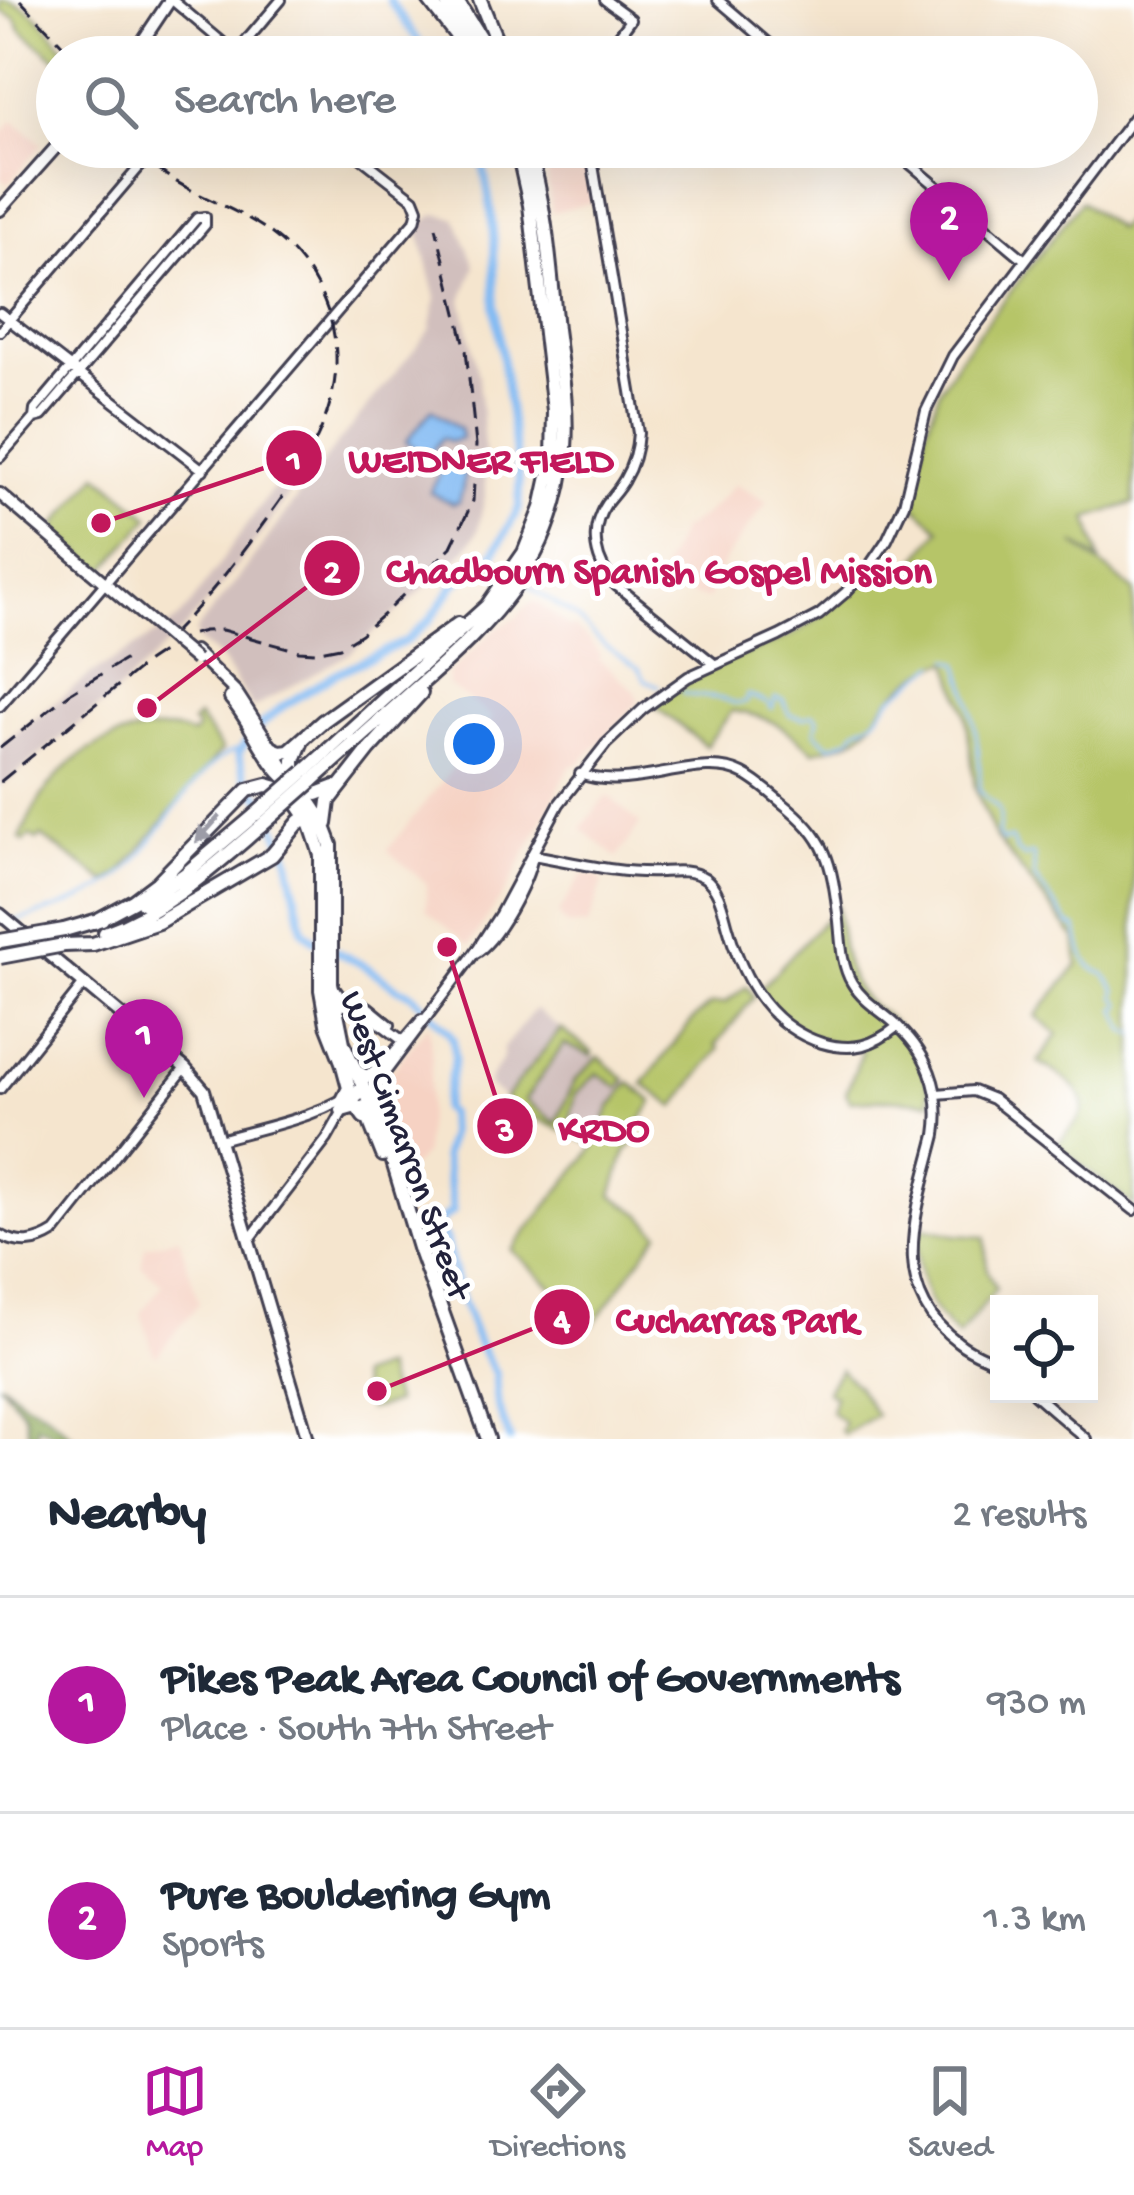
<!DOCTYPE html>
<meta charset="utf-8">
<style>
:root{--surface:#fff;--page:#f2f2f3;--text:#1f2937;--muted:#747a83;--line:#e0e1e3;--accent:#b5179e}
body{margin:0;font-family:"Gochi Hand",sans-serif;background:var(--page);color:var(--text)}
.controls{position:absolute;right:36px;bottom:36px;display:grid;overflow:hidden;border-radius:0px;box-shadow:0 12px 48px #0002}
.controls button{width:108px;height:108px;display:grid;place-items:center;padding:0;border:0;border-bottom:3px solid var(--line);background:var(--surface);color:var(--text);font:60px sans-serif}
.you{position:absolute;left:474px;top:744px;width:42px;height:42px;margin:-30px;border:9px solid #fff;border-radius:50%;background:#1a73e8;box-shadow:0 0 0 18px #1a73e833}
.badge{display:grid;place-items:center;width:78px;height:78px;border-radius:50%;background:var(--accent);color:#fff;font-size:39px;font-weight:700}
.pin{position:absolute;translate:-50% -99px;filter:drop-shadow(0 3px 6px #0008)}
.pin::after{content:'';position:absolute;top:63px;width:42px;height:36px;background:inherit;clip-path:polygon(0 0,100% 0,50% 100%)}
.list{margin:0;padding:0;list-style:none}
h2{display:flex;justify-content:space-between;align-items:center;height:156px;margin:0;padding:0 48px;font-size:51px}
h2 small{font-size:39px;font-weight:400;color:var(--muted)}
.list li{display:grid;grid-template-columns:78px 1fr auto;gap:36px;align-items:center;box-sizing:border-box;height:216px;padding:0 48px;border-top:3px solid var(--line)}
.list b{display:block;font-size:45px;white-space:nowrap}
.list p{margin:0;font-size:39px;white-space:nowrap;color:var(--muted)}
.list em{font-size:39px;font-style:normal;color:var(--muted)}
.icon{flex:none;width:66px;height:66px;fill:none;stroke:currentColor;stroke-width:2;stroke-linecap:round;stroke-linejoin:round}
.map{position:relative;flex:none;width:1134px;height:1439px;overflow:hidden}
.search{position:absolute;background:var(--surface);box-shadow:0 12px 48px #0002;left:36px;right:36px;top:36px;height:132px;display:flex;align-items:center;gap:30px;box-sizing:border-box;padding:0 42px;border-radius:66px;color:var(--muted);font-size:45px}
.sheet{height:588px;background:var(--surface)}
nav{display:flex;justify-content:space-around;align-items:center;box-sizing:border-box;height:168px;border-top:3px solid var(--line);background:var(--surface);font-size:33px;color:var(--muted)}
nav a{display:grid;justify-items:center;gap:6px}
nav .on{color:var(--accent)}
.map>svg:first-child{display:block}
.built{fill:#f6d2c3}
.industrial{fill:#d1bfbd}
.green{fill:#b6c568;stroke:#6c7452;stroke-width:3}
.forest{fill:#90aa5c;stroke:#59664c;stroke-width:3}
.water{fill:#84bbf3;stroke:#536e97;stroke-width:3}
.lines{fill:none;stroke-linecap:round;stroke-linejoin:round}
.stream{stroke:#84bbf3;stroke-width:3}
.river{stroke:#84bbf3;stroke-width:8}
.secondary-casing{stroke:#423f51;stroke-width:14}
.primary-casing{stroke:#423f51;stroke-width:16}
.highway-casing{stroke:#423f51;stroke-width:18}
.secondary{stroke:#fff;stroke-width:8}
.primary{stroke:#fff;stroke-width:10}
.highway{stroke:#fff;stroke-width:12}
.rail{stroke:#22223b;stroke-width:3;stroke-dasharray:18 9;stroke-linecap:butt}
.primary-bridge-casing{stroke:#423f51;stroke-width:16;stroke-linecap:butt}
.highway-bridge-casing{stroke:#423f51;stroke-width:18;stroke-linecap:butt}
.primary-bridge{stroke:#fff;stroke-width:10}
.highway-bridge{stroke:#fff;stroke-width:12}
.oneway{fill:#9c9ca7}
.labels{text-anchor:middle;stroke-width:10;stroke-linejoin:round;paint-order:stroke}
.street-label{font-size:36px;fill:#22223b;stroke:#fff}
.leader{fill:none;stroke:#c2185b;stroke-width:4.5}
.callout-dot{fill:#c2185b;stroke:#fff;stroke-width:4.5}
.mark-label{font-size:36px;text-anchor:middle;font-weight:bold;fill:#fff}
.callout-label{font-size:39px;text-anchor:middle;font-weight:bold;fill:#c2185b;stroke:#fff;stroke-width:10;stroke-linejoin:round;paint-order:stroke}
</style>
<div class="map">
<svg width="1134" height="1439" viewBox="0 0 1134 1439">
<rect width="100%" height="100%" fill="#fff"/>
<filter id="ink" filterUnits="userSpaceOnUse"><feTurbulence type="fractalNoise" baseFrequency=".00833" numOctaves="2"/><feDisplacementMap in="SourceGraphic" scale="24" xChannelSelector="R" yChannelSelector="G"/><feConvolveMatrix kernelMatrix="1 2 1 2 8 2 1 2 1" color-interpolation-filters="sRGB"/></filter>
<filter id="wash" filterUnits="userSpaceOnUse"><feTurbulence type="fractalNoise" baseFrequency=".004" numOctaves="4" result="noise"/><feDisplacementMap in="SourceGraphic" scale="48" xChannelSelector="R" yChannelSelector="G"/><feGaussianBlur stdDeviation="2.7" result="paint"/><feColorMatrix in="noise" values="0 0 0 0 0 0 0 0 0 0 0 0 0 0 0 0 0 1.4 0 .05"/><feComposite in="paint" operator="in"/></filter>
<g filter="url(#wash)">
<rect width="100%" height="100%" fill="#f5e5ce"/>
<!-- built -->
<path class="built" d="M13 120 42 144 8 184 0 177V135Z
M543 147H583L593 202 552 212Z
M735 484 767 502 725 559 708 599 688 594 662 570 681 530 704 516Z
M534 602 541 605 569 628 574 627 590 641 601 655 599 659 635 691 639 701 579 764 570 766 509 886 469 945 426 910 427 884 387 850 493 718 448 685V674L496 629 516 618 526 606Z
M610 797 640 824 617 858 581 828 605 798Z
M583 874 597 876 603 882 588 926 566 925 558 914Z
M429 1023 432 1058 424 1154 404 1174 398 1165 376 1100 381 1085Z
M179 1237 199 1303 157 1355 154 1354 141 1313 163 1284 141 1266 145 1247Z"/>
<!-- industrial -->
<path class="industrial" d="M436 214 456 218 475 266 462 300 479 376 485 460V497L477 533 465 550 444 571 349 654 253 708 222 660 198 640 196 631 241 575 325 459 430 330 436 298 419 231 423 223Z
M290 464 303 472 269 524 222 585 185 628 110 699 0 787V745L90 675 172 624 189 607Z
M535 1009 561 1029 505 1098 489 1086 490 1078 503 1058V1048Z
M565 1044 587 1056 599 1057 575 1080 555 1124 525 1101Z
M597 1073 620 1088 625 1079 630 1082 608 1112 597 1138 568 1121 576 1094Z"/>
<!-- green -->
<path class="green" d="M0 0C31 0 53 34 71 57H57V60L22 31 15 18 0 11Z
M1081 201 1117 229 1134 212V503L1088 518 1100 560 1074 543 1134 591V1206L1056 1145C1063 1136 1078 1124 1082 1113 1091 1092 1053 1070 1038 1062L1058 1034 1036 1016 1078 965 1075 938 995 837 975 788 966 714 949 662C929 665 906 683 891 698 880 709 873 725 859 735 846 745 830 747 814 751 784 727 770 716 732 711L706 746 652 704C676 687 700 673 727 661 750 651 775 644 797 632 831 612 858 586 880 554L906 573 940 529 912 504 926 431 940 389 960 356Z
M98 474 150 517 103 572 53 529Z
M198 717 222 750 119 875 106 882 41 836 37 840 30 836 24 842 20 839C42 783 80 740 144 731 160 729 176 727 191 735L196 732V726L192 723Z
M837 906C841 936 842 969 861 995 868 1005 881 1010 890 1019 911 1041 929 1072 930 1102L888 1099 850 1101 846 1093 862 1053 860 1048C819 1041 777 1032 760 989Z
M747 986 754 997 716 1045 719 1049 675 1107 643 1084 693 1019 711 1004 725 1003Z
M561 1029 593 1053 592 1056 564 1044 525 1100 556 1123 575 1080 599 1057 625 1079 619 1088 597 1073 576 1094 569 1122 597 1138 611 1107 630 1082 653 1102 642 1119 630 1127 641 1137 626 1151 612 1195 641 1214 659 1233 593 1325 512 1250 595 1146 510 1106 505 1098Z
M919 1227 955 1235 985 1237 987 1270 996 1289 958 1337C924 1306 913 1272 919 1227Z
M384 1368 395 1403 368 1410 358 1377Z
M840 1369 857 1386 876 1415 844 1434 840 1431 844 1422 831 1412 835 1396 828 1393 827 1390Z"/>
<!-- forest -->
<path class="forest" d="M0 1384H3L25 1402 47 1413 75 1439H63L37 1425 35 1439H29L24 1413Z"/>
<!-- water -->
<path class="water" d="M432 409 460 429 462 438 450 442 442 438 428 456 406 442Z
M455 452 462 456C465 469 465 490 458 502L453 504 430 492 448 458Z"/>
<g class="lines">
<!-- stream -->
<path class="stream" d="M494 553 499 564 505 569
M527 585 577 618 605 646 639 668 645 680 659 686
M950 659 959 663C970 692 983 759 979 789 994 811 1005 799 998 834L1002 841 1011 839 1017 852 1025 857 1031 854 1034 856V877L1070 925 1077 928C1080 947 1083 968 1105 974L1116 990 1115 997 1121 1003V1007L1116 1008 1126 1031 1134 1034
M682 693C700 698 720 695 736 704L746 702 747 695 768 703 772 709 775 698 783 700 790 715 804 718 813 714 818 719 815 731 830 746 850 738 856 729 875 719 892 698 937 664
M14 921C52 911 95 898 125 872 158 842 197 760 239 749"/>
<!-- river -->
<path class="river" d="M389 0 430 57
M480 147 491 209 494 244 495 307 519 480V508L494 553 454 585 431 619 406 641 335 674 282 707 255 730 238 754 248 785 263 799 288 855 303 930 315 941 365 966 399 989 412 994 448 1031 453 1039 455 1058 443 1109 448 1113 449 1134 444 1156 453 1211 440 1221 438 1232 445 1238 461 1298 478 1343 495 1373 498 1407 510 1439"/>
</g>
</g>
<g filter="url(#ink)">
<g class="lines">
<!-- secondary casing -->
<g class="secondary-casing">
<path id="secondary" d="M172 0 240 57
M718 0 785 57
M235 54 281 0
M603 57 631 19 605 0
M590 147 638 433C637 450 633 465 624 480 619 489 612 496 606 504 588 531 595 564 617 586L713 663
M890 147 1025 260
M148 156 156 147
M0 313 203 470
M0 331 142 164
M34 418 42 416 205 225V217
M0 457 34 418 35 410 197 218 205 217
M0 706 415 221 418 209 414 199 347 147
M580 774C632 794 700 751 743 774 757 781 769 792 781 802 829 840 831 861 839 921 841 941 841 965 852 983 862 1000 878 1009 892 1021 927 1050 943 1090 936 1135 918 1207 885 1289 958 1342 970 1352 985 1357 999 1364
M532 855C575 862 617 874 660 872 675 871 691 869 705 878 720 889 723 910 728 927 742 978 768 1026 822 1043 853 1052 873 1046 898 1026
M474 954C497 942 528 882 533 856
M334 988 340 996 368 1007 390 1025
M331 1004 359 1008 406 1043
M378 1071 422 1019
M378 1082 474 954 500 914 559 804 606 744 643 709 688 677 779 636 819 615 846 592 870 565 887 540 904 504 926 411 953 356 1134 117
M0 1089 83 985
M937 1094 973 1091 993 1099 1134 1210
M219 1140C268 1126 322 1117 363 1086
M0 1235C20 1246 36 1244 55 1232L185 1068
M250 1239 327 1139 344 1109 366 1091
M1034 1394 1086 1439"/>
</g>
<!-- primary casing -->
<g class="primary-casing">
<path id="primary" d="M132 57 170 0
M0 210 57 146
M0 494 151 622
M194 651 236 692 290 776
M0 914 185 1068 204 1090 308 1439"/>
</g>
<!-- highway casing -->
<g class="highway-casing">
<path id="highway" d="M429 0 473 57
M445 0 476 50
M456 0 492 57
M480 0 503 57
M231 698C260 731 269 783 317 794L335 787
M271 748 280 752 289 751 323 721 458 624
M304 772 487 606 524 553 542 508 553 458 554 411 530 205 517 147
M311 782C345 751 380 721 414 690 495 619 555 561 565 448 568 408 561 368 556 329 550 268 546 205 528 147
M294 785V760L302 741
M299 786 321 819 331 845V983L343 1043 384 1132 419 1248 488 1439
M288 790 310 822 321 855V990L327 1024 342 1062
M326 824 329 801 369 750 421 693
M143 903 184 875 255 815
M94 922 133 901 157 883 248 790 267 785 292 792
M64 930 102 919
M105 933C166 911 213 867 261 826
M64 945 93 944 158 922 272 855 300 821 310 822
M342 1062 349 1088 343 1100
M357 1072 366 1077 378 1071
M375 1105 373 1094 380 1080
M364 1107 383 1155
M342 1110 356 1106 364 1117"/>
</g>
<!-- secondary -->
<use href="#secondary" class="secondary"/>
<!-- primary -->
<use href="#primary" class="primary"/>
<!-- highway -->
<use href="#highway" class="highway"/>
<!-- rail -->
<path class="rail" d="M20 0 74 57
M135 147C174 195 236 202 281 241 302 259 318 283 327 309 357 392 307 464 260 528 231 568 201 606 165 641
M0 748 70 693 129 657
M0 782 147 662 186 636 204 631 222 630 299 651 315 652 340 647 361 634 387 611 451 547 473 501 476 445 466 350 436 227"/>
<!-- primary-bridge casing -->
<g class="primary-bridge-casing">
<path id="primary-bridge" d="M151 622 196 660"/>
</g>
<!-- highway-bridge casing -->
<g class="highway-bridge-casing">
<path id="highway-bridge" d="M255 815 304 772
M261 826 311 782
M0 941 64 930
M0 957 64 945"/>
</g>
<!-- primary-bridge -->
<use href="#primary-bridge" class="primary-bridge"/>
<!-- highway-bridge -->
<use href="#highway-bridge" class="highway-bridge"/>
</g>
<!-- one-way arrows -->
<defs><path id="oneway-solid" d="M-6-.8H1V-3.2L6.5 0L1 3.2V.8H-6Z" transform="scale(3)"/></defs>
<use class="oneway" href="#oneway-solid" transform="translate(208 829) rotate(132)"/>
</g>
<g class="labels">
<!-- street labels -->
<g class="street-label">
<text transform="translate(409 1144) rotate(70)" y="13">West Cimarron Street</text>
</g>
</g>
<!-- callouts -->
<path class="leader" d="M101 523L294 458M147 708L332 568M447 947L505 1126M377 1391L562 1317"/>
<g class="callout-dot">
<circle cx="101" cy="523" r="12"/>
<circle cx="147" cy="708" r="12"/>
<circle cx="447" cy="947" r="12"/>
<circle cx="377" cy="1391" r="12"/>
<circle cx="294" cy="458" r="30"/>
<circle cx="332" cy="568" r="30"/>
<circle cx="505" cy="1126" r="30"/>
<circle cx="562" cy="1317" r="30"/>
</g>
<g class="mark-label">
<text x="294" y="470">1</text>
<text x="332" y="581">2</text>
<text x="505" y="1139">3</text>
<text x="562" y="1330">4</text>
</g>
<g class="callout-label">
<text x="481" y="471">WEIDNER FIELD</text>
<text x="659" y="582">Chadbourn Spanish Gospel Mission</text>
<text x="604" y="1140">KRDO</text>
<text x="737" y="1331">Cucharras Park</text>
</g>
</svg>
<div class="controls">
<button><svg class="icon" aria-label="locate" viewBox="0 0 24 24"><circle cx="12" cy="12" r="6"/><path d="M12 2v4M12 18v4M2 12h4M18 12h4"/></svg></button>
</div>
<div class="you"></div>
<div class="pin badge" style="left:144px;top:1098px">1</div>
<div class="pin badge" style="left:949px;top:281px">2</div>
<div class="search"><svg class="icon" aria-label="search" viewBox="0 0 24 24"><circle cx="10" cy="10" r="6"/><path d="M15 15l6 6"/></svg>Search here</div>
</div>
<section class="sheet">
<h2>Nearby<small>2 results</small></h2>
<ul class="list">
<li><span class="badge">1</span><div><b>Pikes Peak Area Council of Governments</b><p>Place · South 7th Street</p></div><em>930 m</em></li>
<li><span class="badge">2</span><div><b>Pure Bouldering Gym</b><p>Sports</p></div><em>1.3 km</em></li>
</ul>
</section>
<nav>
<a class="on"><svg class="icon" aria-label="map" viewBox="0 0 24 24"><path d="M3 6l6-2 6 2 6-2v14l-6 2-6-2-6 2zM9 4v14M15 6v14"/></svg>Map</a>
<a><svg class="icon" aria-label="directions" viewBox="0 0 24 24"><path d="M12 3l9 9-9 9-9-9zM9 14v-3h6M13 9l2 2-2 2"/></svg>Directions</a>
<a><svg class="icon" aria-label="saved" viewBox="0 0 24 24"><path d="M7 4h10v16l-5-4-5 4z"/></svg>Saved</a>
</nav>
